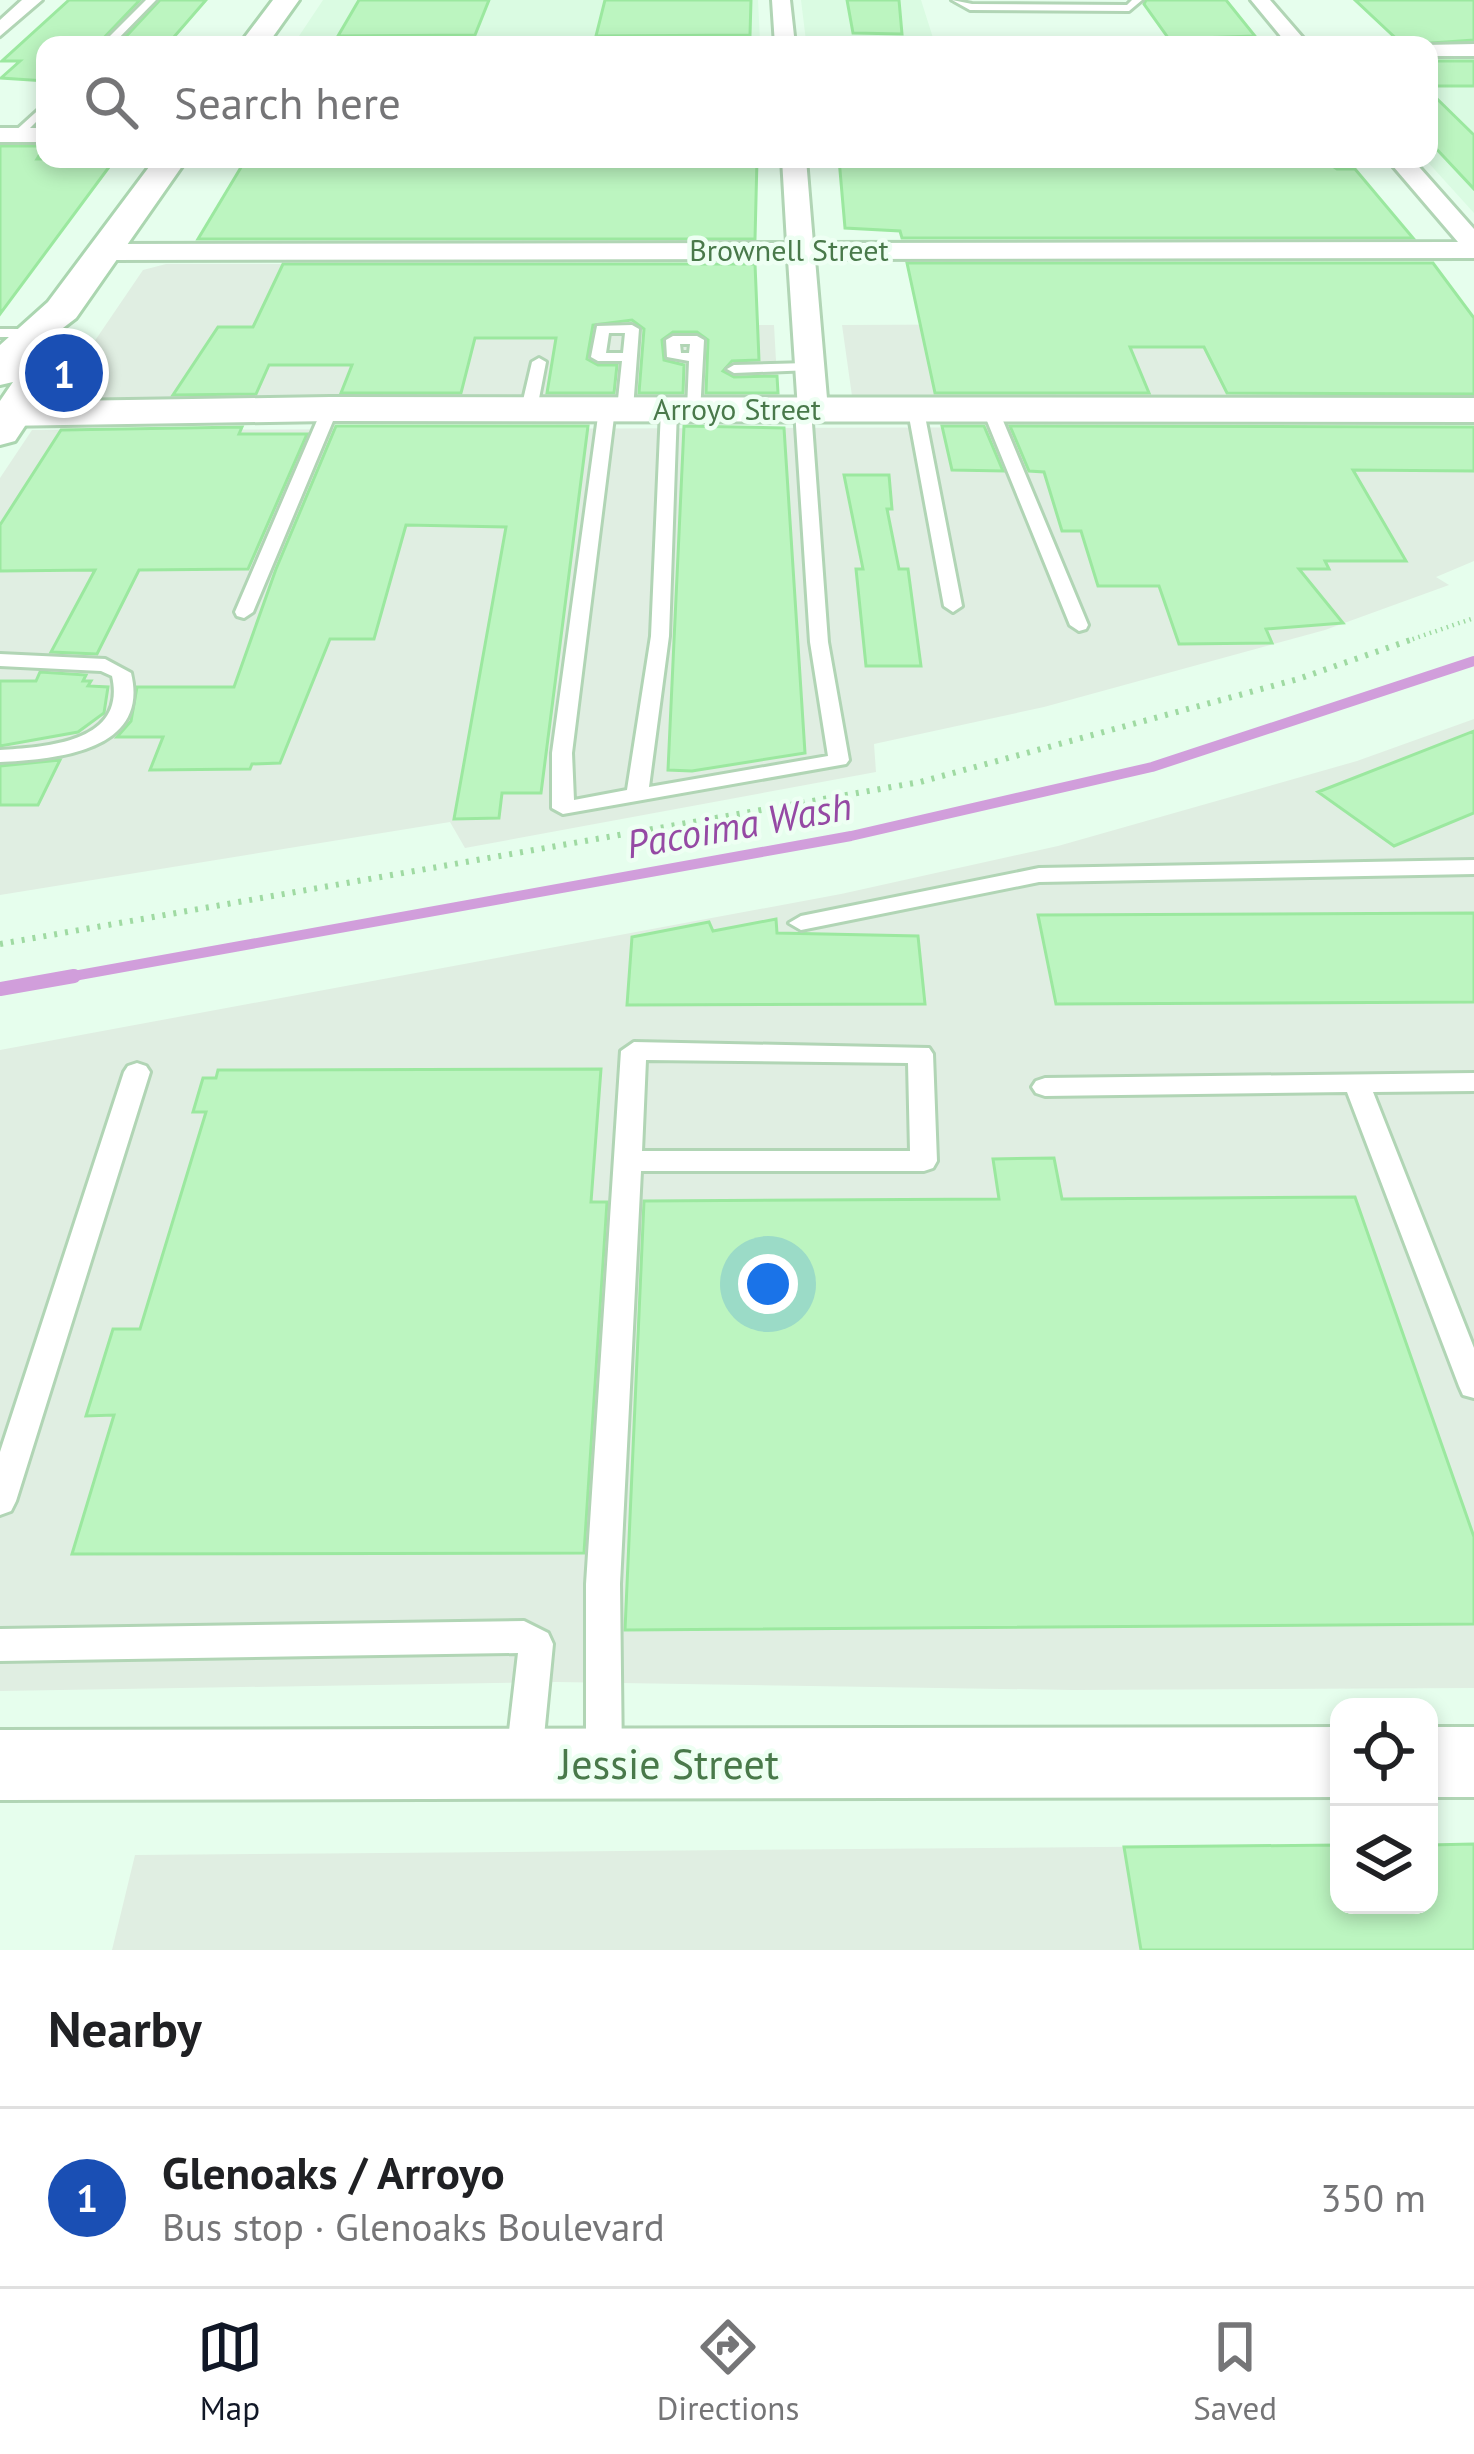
<!DOCTYPE html>
<meta charset="utf-8">
<style>
:root{--surface:#fff;--page:#f6f6f6;--text:#202124;--muted:#757577;--line:#e0e0e0;--accent:#111827}
body{margin:0;font-family:"PT Sans",sans-serif;background:var(--page);color:var(--text)}
.controls{position:absolute;right:36px;bottom:36px;display:grid;overflow:hidden;border-radius:24px;box-shadow:0 6px 18px #0003}
.controls button{width:108px;height:108px;display:grid;place-items:center;padding:0;border:0;border-bottom:3px solid var(--line);background:var(--surface);color:var(--text);font:60px sans-serif}
.you{position:absolute;left:768px;top:1284px;width:42px;height:42px;margin:-30px;border:9px solid #fff;border-radius:50%;background:#1a73e8;box-shadow:0 0 0 18px #1a73e833}
.badge{display:grid;place-items:center;width:78px;height:78px;border-radius:50%;background:var(--accent);color:#fff;font-size:39px;font-weight:700}
.pin{position:absolute;translate:-50% -50%;border:6px solid #fff;box-shadow:0 3px 12px #0006}
.list{margin:0;padding:0;list-style:none}
h2{display:flex;justify-content:space-between;align-items:center;height:156px;margin:0;padding:0 48px;font-size:51px}
h2 small{font-size:39px;font-weight:400;color:var(--muted)}
.list li{display:grid;grid-template-columns:78px 1fr auto;gap:36px;align-items:center;box-sizing:border-box;height:180px;padding:0 48px;border-top:3px solid var(--line)}
.list b{display:block;font-size:45px;white-space:nowrap}
.list p{margin:0;font-size:39px;white-space:nowrap;color:var(--muted)}
.list em{font-size:39px;font-style:normal;color:var(--muted)}
.icon{flex:none;width:66px;height:66px;fill:none;stroke:currentColor;stroke-width:2;stroke-linecap:round;stroke-linejoin:round}
.map{position:relative;flex:none;width:1474px;height:1950px;overflow:hidden}
.search{position:absolute;background:var(--surface);box-shadow:0 6px 18px #0003;left:36px;right:36px;top:36px;height:132px;display:flex;align-items:center;gap:30px;box-sizing:border-box;padding:0 42px;border-radius:24px;color:var(--muted);font-size:45px}
.sheet{height:336px;background:var(--surface)}
nav{display:flex;justify-content:space-around;align-items:center;box-sizing:border-box;height:168px;border-top:3px solid var(--line);background:var(--surface);font-size:33px;color:var(--muted)}
nav a{display:grid;justify-items:center;gap:6px}
nav .on{color:var(--accent)}
.map>svg:first-child{display:block}
.residential{fill:#dafbe2}
.industrial{fill:#e0eee2}
.lines{fill:none;stroke-linecap:round;stroke-linejoin:round}
.stream-far1{stroke:#d19edb;stroke-width:10}
.stream{stroke:#d19edb;stroke-width:14}
.building{fill:#bcf5c0;stroke:#9be89f;stroke-width:3}
.service-casing{stroke:#b1d5b5;stroke-width:6}
.minor-casing{stroke:#b1d5b5;stroke-width:6}
.tertiary-casing{stroke:#b1d5b5;stroke-width:6}
.secondary-casing{stroke:#abd6b0;stroke-width:6}
.path-far1{stroke:#9fdaa2;stroke-width:4.5;stroke-dasharray:1.5 4.5;stroke-linecap:butt}
.path{stroke:#9fdaa2;stroke-width:6;stroke-dasharray:3 8;stroke-linecap:butt}
.service{fill:#fff;fill-rule:evenodd}
.minor{fill:#fff;fill-rule:evenodd}
.tertiary{fill:#fff;fill-rule:evenodd}
.secondary{fill:#fff;fill-rule:evenodd}
.labels{text-anchor:middle;stroke-width:9;stroke-linejoin:round;paint-order:stroke}
.far-street-label{font-size:30px;fill:#49794a;stroke:#eefff3}
.water-label{font-size:39px;font-style:italic;fill:#9549a4;stroke:#eefff3}
.near-street-label{font-size:42px;fill:#49794a;stroke:#eefff3}
</style>
<div class="map">
<svg width="1474" height="1950" viewBox="0 0 1474 1950">
<rect width="100%" height="100%" fill="#e6feed"/>
<!-- residential -->
<path class="residential" d="M323 0H758L760 41 295 42Z
M801 0H921L934 41H806Z
M1429 56H1474V213L1425 159H1429Z"/>
<!-- industrial -->
<path class="industrial" d="M166 264H336L310 326 774 325 778 396 56 398 143 270Z
M1080 324 1474 365V395L852 396 842 325Z
M1474 426V561L1436 577 1449 585 1325 630 1044 707 874 744 876 772 465 848 450 822 0 895V478L32 430Z
M1474 719V1688L1073 1690 557 1682 0 1691V1050L841 894 1058 846 1357 761Z
M1474 1844V1950H112L135 1855 1339 1845V1905H1429V1845Z"/>
<g class="lines">
<!-- stream-far1 -->
<path class="stream-far1" d="M57 979 851 836 1152 767 1474 661"/>
<!-- stream -->
<path class="stream" d="M0 989 74 976"/>
</g>
<!-- building -->
<path class="building" d="M69 0H140L97 45H45V81L1 78 20 61H2Z
M160 0H206L167 45H118Z
M359 0H489L475 35 338 36Z
M605 0H751L750 35 596 36Z
M847 0H899L902 34 853 33Z
M1146 0H1226L1255 36 1169 39 1144 4Z
M1355 0H1474V40L1403 45Z
M1429 61H1474V86H1429Z
M1429 91 1474 135V189L1429 141Z
M0 146H45L37 159H115L0 314Z
M246 159H757L755 239H198Z
M839 159H1322L1337 169H1355L1413 238H902L900 231 845 228Z
M907 263H1433L1474 318V394L1227 393 1204 347H1130L1149 393H935Z
M283 264H755L759 360 732 361 723 371 734 377 777 376 778 393H706L708 340 697 332H673L662 340 664 360 684 365 683 393H639L644 329 632 320 593 325 587 359 598 365H617L614 393H547L556 338H475L461 393H341L352 365H269L256 394 173 395 218 327H253Z
M336 426H588L541 793H502L499 818 454 819 506 527 406 525 374 639H330L280 763 252 764 250 769 150 770 163 737H117L131 721 137 687H234L276 569Z
M684 426 784 428 805 753 692 771 668 770Z
M942 426H984L1003 471 952 470Z
M1010 426 1474 427V471L1353 470 1406 561H1325L1329 569H1299L1343 623 1266 629 1272 643 1179 644 1159 586H1098L1081 531H1062L1044 472 1029 471Z
M242 427 239 434H307L248 569 139 570 97 654 51 652 95 570 0 571V525L61 430Z
M844 475H889L892 509H887L899 569H908L921 666H866L856 569H863Z
M40 672 86 675 83 681H91L88 686 108 687 104 713 78 732 0 746V681H36Z
M1474 731V813L1394 846 1318 792Z
M60 760 38 805H0V766Z
M1474 913V1002L1056 1004 1038 915Z
M776 919 777 933 918 936 925 1004 627 1005 632 937 709 922 713 931Z
M601 1069 591 1202H607L584 1553 72 1554 114 1415 86 1416 113 1329H140L206 1112H193L203 1078H216L218 1070Z
M1054 1158 1062 1199 1355 1197 1474 1537V1624L625 1630 644 1201 999 1199 993 1159Z
M1474 1844V1950H1141L1124 1847 1339 1845V1905H1429V1845Z"/>
<g class="lines">
<!-- service casing -->
<g class="service-casing">
<path id="service" d="M146 0H156L112 45H101Z
M952 0 972 4 1127 5 1132 0H1142L1129 11 970 10Z
M45 104V113L21 137H13V133Z
M632 325 639 329 633 409 625 414 617 409 622 361H598L591 357 597 326ZM609 333H625L623 353H606Z
M0 329H33L40 333 33 337H0Z
M673 336H697L704 340 700 413 687 410 689 361 667 357 666 340ZM680 344H690L689 353H681Z
M539 358 546 362 537 409 529 414 521 409 532 362Z
M807 363 812 364V370L734 373 727 369 734 365Z
M330 404 338 409 253 612 244 618 237 616 235 612 322 409Z
M607 404 615 409 572 753 574 800 627 790 651 636 661 410 669 405 677 410 669 636 649 787 828 756 810 642 795 410 803 405 811 410 828 642 849 760 846 764 563 814 552 808V753L599 409Z
M916 406 924 411 962 606 953 612 944 606 908 411Z
M986 408 999 411 1088 625 1086 629 1079 631 1070 625 983 411Z
M0 654 105 659 131 673C150 751 57 759 0 762V750C48 747 127 742 112 676L101 671 0 666Z
M1474 860V874L1039 882 801 930 789 923 801 916 1039 868Z
M634 1042 929 1048 933 1054 937 1161 933 1168 924 1171H641L620 1584 622 1761 617 1773 604 1779 591 1773 586 1761V1584L621 1051ZM646 1060 908 1063 910 1151H642Z
M137 1063 146 1066 150 1072 16 1501 11 1511 0 1515V1452L124 1072 128 1066Z
M1474 1073V1091L1373 1092 1474 1348V1398L1463 1395 1459 1386 1347 1092 1045 1096 1036 1093 1032 1087 1036 1081 1045 1078Z
M524 1621 548 1633 553 1644 542 1757 537 1769 524 1775 511 1769 506 1757 518 1653 0 1661V1629Z"/>
</g>
<!-- minor casing -->
<g class="minor-casing">
<path id="minor" d="M22 0H42L0 36V20Z
M772 0H790L795 45H775Z
M1251 0H1270L1309 45H1288Z
M1474 44V56H1429V45H1425Z
M0 128H45V142H0Z
M782 159H806L813 243 1458 242 1387 159H1412L1474 229V258L815 259 828 410 813 419 798 410 788 259 104 260 91 252 104 244 787 243Z
M1339 1727V1797L0 1800V1730Z
M1429 1727H1474V1797H1429Z"/>
</g>
<!-- tertiary casing -->
<g class="tertiary-casing">
<path id="tertiary" d="M330 397 1474 398V422L330 421 0 426V402Z"/>
</g>
<!-- secondary casing -->
<g class="secondary-casing">
<path id="secondary" d="M273 0H299L267 45H239Z
M155 159H187L76 318 59 331 74 335 80 343 15 441 0 445V401L13 382 0 385V345L48 302Z"/>
</g>
<!-- path-far1 -->
<path class="path-far1" d="M1407 641 1474 618"/>
<!-- path -->
<path class="path" d="M0 944 920 782 1298 679 1416 638"/>
<!-- service -->
<use href="#service" class="service"/>
<!-- minor -->
<use href="#minor" class="minor"/>
<!-- tertiary -->
<use href="#tertiary" class="tertiary"/>
<!-- secondary -->
<use href="#secondary" class="secondary"/>
</g>
<g class="labels">
<!-- far-street labels -->
<g class="far-street-label">
<text x="789" y="261">Brownell Street</text>
<text x="737" y="420">Arroyo Street</text>
</g>
<!-- water labels -->
<g class="water-label">
<text transform="translate(739 825) rotate(-10)" y="14">Pacoima Wash</text>
</g>
<!-- near-street labels -->
<g class="near-street-label">
<text x="669" y="1779">Jessie Street</text>
</g>
</g>
</svg>
<div class="controls">
<button><svg class="icon" aria-label="locate" viewBox="0 0 24 24"><circle cx="12" cy="12" r="6"/><path d="M12 2v4M12 18v4M2 12h4M18 12h4"/></svg></button>
<button><svg class="icon" aria-label="layers" viewBox="0 0 24 24"><path d="M12 4l9 5-9 5-9-5zM3 14l9 5 9-5"/></svg></button>
</div>
<div class="you"></div>
<div class="pin badge" style="left:64px;top:373px;background:#1a4fb4">1</div>
<div class="search"><svg class="icon" aria-label="search" viewBox="0 0 24 24"><circle cx="10" cy="10" r="6"/><path d="M15 15l6 6"/></svg>Search here</div>
</div>
<section class="sheet">
<h2>Nearby<small></small></h2>
<ul class="list">
<li><span class="badge" style="background:#1a4fb4">1</span><div><b>Glenoaks / Arroyo</b><p>Bus stop · Glenoaks Boulevard</p></div><em>350 m</em></li>
</ul>
</section>
<nav>
<a class="on"><svg class="icon" aria-label="map" viewBox="0 0 24 24"><path d="M3 6l6-2 6 2 6-2v14l-6 2-6-2-6 2zM9 4v14M15 6v14"/></svg>Map</a>
<a><svg class="icon" aria-label="directions" viewBox="0 0 24 24"><path d="M12 3l9 9-9 9-9-9zM9 14v-3h6M13 9l2 2-2 2"/></svg>Directions</a>
<a><svg class="icon" aria-label="saved" viewBox="0 0 24 24"><path d="M7 4h10v16l-5-4-5 4z"/></svg>Saved</a>
</nav>
